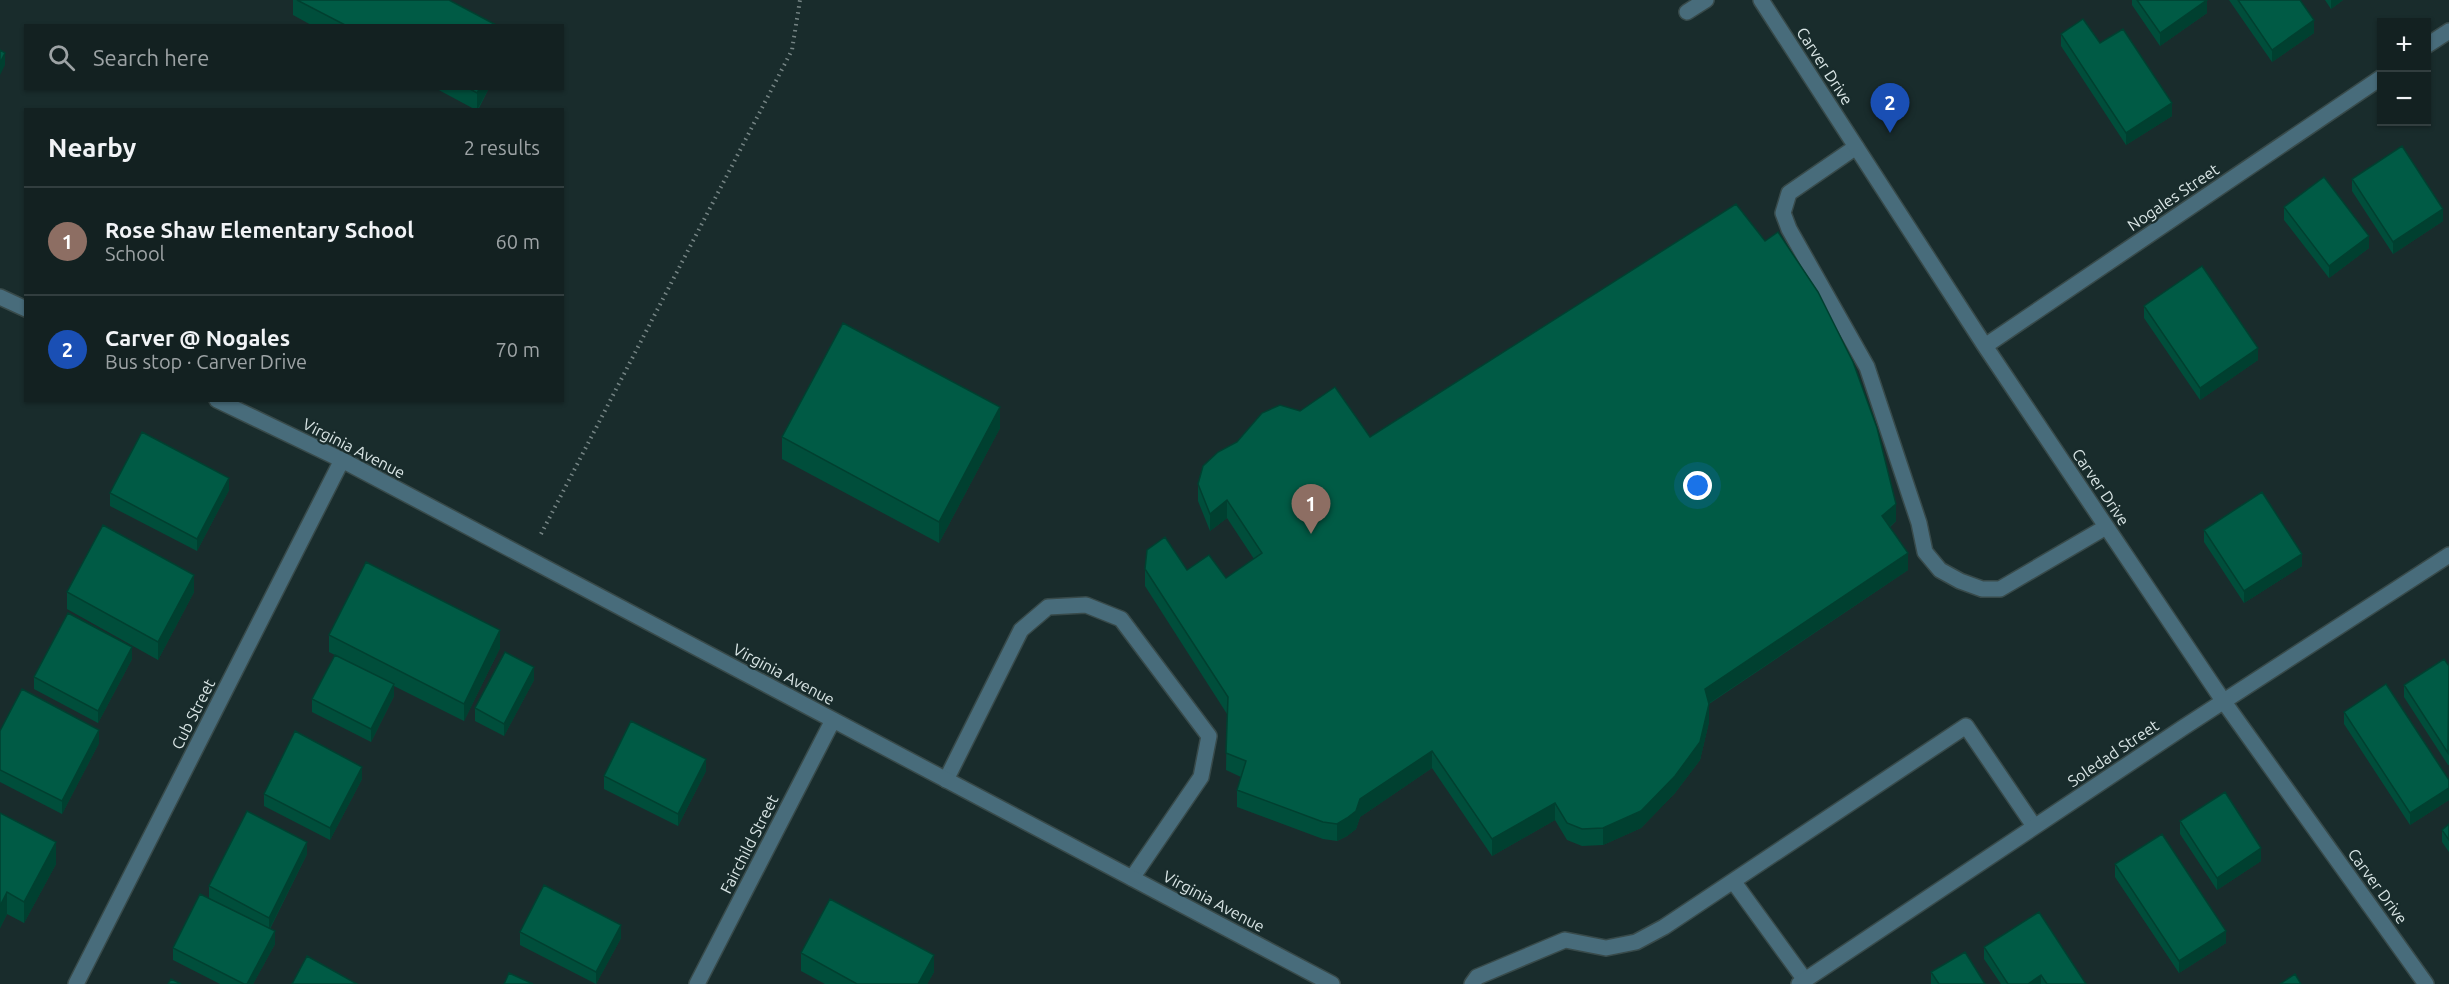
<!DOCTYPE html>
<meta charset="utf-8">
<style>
:root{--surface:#132121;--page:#1c292a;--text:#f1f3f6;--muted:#9da3a5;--line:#323e3f;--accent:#fc9d53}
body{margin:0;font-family:Ubuntu,sans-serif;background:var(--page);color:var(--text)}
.controls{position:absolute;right:18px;top:18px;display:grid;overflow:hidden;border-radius:0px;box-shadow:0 2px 4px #0004}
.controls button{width:54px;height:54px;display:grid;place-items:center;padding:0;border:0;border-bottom:2px solid var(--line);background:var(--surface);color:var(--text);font:30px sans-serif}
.you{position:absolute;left:1698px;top:486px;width:21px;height:21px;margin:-15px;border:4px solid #fff;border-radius:50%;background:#1a73e8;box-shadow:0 0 0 9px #1a73e833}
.badge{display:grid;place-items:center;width:39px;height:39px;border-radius:50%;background:var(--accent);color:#fff;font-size:20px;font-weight:700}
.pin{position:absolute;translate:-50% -50px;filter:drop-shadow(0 2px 3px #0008)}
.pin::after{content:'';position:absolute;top:32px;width:21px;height:18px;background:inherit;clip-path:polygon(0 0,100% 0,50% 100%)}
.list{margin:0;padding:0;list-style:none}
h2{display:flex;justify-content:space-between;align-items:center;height:78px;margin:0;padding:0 24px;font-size:26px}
h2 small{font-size:20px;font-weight:400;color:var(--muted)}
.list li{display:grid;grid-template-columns:39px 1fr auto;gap:18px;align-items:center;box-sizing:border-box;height:108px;padding:0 24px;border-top:2px solid var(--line)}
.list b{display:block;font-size:22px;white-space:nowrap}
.list p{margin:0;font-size:20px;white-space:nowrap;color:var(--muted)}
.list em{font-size:20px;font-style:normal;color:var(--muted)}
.icon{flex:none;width:33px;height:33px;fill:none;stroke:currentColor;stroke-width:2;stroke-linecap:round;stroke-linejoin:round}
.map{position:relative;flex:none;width:2449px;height:984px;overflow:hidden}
.search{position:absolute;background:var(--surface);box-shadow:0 2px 4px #0004;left:24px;top:24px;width:540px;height:66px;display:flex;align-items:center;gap:15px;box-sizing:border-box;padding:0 21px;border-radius:0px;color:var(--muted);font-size:22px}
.panel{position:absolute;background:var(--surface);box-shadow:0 2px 4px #0004;left:24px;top:108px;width:540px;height:294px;border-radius:0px}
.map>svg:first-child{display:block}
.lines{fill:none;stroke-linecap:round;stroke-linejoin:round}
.service-casing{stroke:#384a4a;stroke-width:18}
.minor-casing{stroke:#384a4a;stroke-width:18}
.path{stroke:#768585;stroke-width:4;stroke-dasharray:1.5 4.5;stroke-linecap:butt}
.service{stroke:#486c7b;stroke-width:15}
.minor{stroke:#486c7b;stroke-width:15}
.wall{fill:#004e3b}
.shaded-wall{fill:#004030}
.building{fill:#005b45;stroke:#004030;stroke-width:1.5}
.labels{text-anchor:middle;stroke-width:4.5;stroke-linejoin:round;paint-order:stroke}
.street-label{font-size:16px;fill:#d9e5e5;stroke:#192c2c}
</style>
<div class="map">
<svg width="2449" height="984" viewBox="0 0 2449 984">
<rect width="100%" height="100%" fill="#192c2c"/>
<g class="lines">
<!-- service casing -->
<g class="service-casing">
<path id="service" d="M1687 12 1706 0
M1856 147 1789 193 1783 213 1789 229 1867 367 1919 523 1925 552 1940 570 1960 581 1982 589H2000L2106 527
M946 780 1021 630 1048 607 1086 605 1121 619 1209 736 1201 777 1132 878
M1733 881 1805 980
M1472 984 1477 977 1565 940 1606 948 1636 942 1664 927 1966 726 2034 826"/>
</g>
<!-- minor casing -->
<g class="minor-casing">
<path id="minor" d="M1761 0 1985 346 2224 702 2426 984
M2426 46 2449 31
M0 297 26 309
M1985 346 2382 77
M217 400 342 460 1332 984
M76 984 342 460
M697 984 833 720
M1799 984 2184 727 2449 555"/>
</g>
<!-- path -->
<path class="path" d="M541 534 792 50 800 0"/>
<!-- service -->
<use href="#service" class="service"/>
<!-- minor -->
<use href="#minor" class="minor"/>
</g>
<!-- wall -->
<path class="wall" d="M293 0H449L498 26H313L293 15Z
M2132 0H2207V13L2160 46 2132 5Z
M2229 0H2300L2314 33 2272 62Z
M2325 0H2343L2331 9Z
M2061 34 2100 43 2172 116 2126 145 2061 46Z
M435 88H489L478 110H476Z
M2352 179 2443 221 2393 254 2352 191Z
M2284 207 2369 248 2329 278 2284 220Z
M2144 306 2258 360 2200 400 2144 318Z
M1000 428 939 543 782 459V437Z
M1370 437 1896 521 1890 527 1908 570 1709 704V722L1700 760 1675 793 1641 828 1603 845 1582 846 1567 840 1555 820 1492 856 1432 768 1360 817 1356 829 1347 836 1337 841 1323 839 1237 807V790L1241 777 1226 770 1227 714 1145 586V569L1187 570 1226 578 1254 559 1227 518 1210 531 1198 501V484Z
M229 490 197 551 110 506V493Z
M2204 530 2302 566 2244 603 2204 542Z
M67 592H194L158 660 67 609Z
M329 635 500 648 464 721 394 686V696L371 742 312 712V699L335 655 329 652Z
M132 659 98 723 34 689V677Z
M2449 666V765H2448L2404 697V685Z
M534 680 504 736 475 721V708Z
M2344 712 2449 780V800L2410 825 2344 724Z
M0 731 99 743 62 814 0 782Z
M706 771 678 826 604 789V776Z
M362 779 330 840 264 806V794Z
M0 813 56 864 24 923 7 914 0 928Z
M2180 821 2261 861 2217 890 2180 834Z
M2449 824V852L2442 842V830Z
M307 854 270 929 275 944 253 984H220L173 960V948L209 898V886Z
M2115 864 2226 943 2179 973 2115 877Z
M520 932 621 938 596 984 520 945Z
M1984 947 2086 984H2001L1984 959Z
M801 953 934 972 927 984H825L801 971Z
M1931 972 1985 984H1931Z"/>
<!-- shaded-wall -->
<path class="shaded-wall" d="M2207 0V13L2160 46V33Z
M2331 0H2343L2331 9Z
M2314 20V33L2272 62V50Z
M5 53V65L0 75V63Z
M480 88H489L477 110V93Z
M2172 103V116L2126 145V133Z
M2443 209V221L2393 254V242Z
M2369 236V248L2329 278V266Z
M2258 348V360L2200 400V388Z
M1000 407V428L939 543V522Z
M229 478V490L197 551V539Z
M1227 500V518L1210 531V514Z
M1896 504V521L1882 533V516Z
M1908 553V570L1705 706V689Z
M2302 554V566L2244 603V591Z
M194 575V592L158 660V642Z
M500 630V648L464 721V704Z
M132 647V659L98 723V711Z
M534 667V680L504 736V724Z
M394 684V696L371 742V729Z
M1709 704V722L1700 760 1675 793 1641 828 1603 845V828Z
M99 730V743L62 814V801Z
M1432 751V768L1360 817 1356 829 1347 836 1337 841V824L1360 799Z
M706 759V771L678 826V814Z
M362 767V779L330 840V828Z
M2449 788V800L2410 825V813Z
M1555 803V820L1492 856V839Z
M56 842V864L24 923V902Z
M307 842V854L269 930V918Z
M2261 848V861L2217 890V878Z
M7 892V914L0 928V906Z
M621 925V938L596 984V972Z
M275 931V944L253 984H247Z
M2226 931V943L2179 973V961Z
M934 955V972L927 984H918Z
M2041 975V984H2028Z"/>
<!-- building -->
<path class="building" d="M297 0H449L498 26H347Z
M2137 0H2207L2160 33Z
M2238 0H2300L2314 20 2272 50Z
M2083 19 2100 43 2123 29 2172 103 2126 133 2061 34Z
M0 50 5 53 0 63Z
M468 88H480L477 93Z
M2402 146 2443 209 2393 242 2352 179Z
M2324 177 2369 236 2329 266 2284 207Z
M1736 204 1765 241 1778 232 1818 292 1853 362 1877 428 1896 504 1882 516 1908 553 1705 689 1709 704 1700 742 1675 776 1641 811 1603 828 1582 829 1567 823 1555 803 1492 839 1432 751 1360 799 1356 811 1347 818 1337 824 1323 822 1237 790 1246 761 1226 753 1228 697 1145 569 1147 550 1165 537 1187 570 1209 555 1226 578 1262 553 1227 500 1210 514 1198 484 1203 466 1218 452 1237 442 1262 413 1280 405 1300 411 1335 387 1370 437Z
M2202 266 2258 348 2200 388 2144 306Z
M843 323 1000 407 939 522 782 437Z
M142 432 229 478 197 539 110 493Z
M2262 492 2302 554 2244 591 2204 530Z
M103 525 194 575 158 642 67 592Z
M366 562 500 630 464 704 329 635Z
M68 613 132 647 98 711 34 677Z
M505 652 534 667 504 724 475 708Z
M335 655 394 684 371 729 312 699Z
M2444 659 2449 666 2448 753 2404 685Z
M2386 684 2449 780V788L2410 813 2344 712Z
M22 689 99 730 62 801 0 770V731Z
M631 721 706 759 678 814 604 776Z
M295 731 362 767 330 828 264 794Z
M2225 792 2261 848 2217 878 2180 821Z
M247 811 307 842 269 918 209 886Z
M0 813 56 842 24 902 7 892 0 906Z
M2449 824V840L2442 830Z
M2162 834 2226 931 2179 961 2115 864Z
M544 885 621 925 596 972 520 932Z
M200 894 275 931 247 984H244L173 948Z
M830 899 934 955 918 984H857L801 953Z
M2039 912 2086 984H2047L2041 975 2028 984H2008L1984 947Z
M1965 952 1985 984H1939L1931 972Z
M307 956 357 984H292Z
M509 973 533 984H504Z
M2295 974 2301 984H2280Z
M171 979 181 984H168Z"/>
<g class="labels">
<!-- street labels -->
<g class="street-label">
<text transform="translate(1825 66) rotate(57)" y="6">Carver Drive</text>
<text transform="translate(2173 197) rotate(-34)" y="6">Nogales Street</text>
<text transform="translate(354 448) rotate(27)" y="6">Virginia Avenue</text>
<text transform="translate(2101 487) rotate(56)" y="6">Carver Drive</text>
<text transform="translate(784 674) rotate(28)" y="6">Virginia Avenue</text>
<text transform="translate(193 714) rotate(-63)" y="6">Cub Street</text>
<text transform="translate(2113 753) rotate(-34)" y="6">Soledad Street</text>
<text transform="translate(749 844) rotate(-63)" y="6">Fairchild Street</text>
<text transform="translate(2378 886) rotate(54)" y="6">Carver Drive</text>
<text transform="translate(1214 901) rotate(28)" y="6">Virginia Avenue</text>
</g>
</g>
</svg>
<div class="controls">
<button>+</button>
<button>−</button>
</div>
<div class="you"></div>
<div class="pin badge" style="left:1311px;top:534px;background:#8d6e63">1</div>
<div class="pin badge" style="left:1890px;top:133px;background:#1a4fb4">2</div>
<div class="search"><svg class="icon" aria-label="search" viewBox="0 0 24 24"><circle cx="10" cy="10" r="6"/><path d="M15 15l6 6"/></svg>Search here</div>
<section class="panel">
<h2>Nearby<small>2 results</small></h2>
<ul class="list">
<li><span class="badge" style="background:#8d6e63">1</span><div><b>Rose Shaw Elementary School</b><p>School</p></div><em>60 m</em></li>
<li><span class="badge" style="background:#1a4fb4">2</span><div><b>Carver @ Nogales</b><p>Bus stop · Carver Drive</p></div><em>70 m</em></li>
</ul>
</section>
</div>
